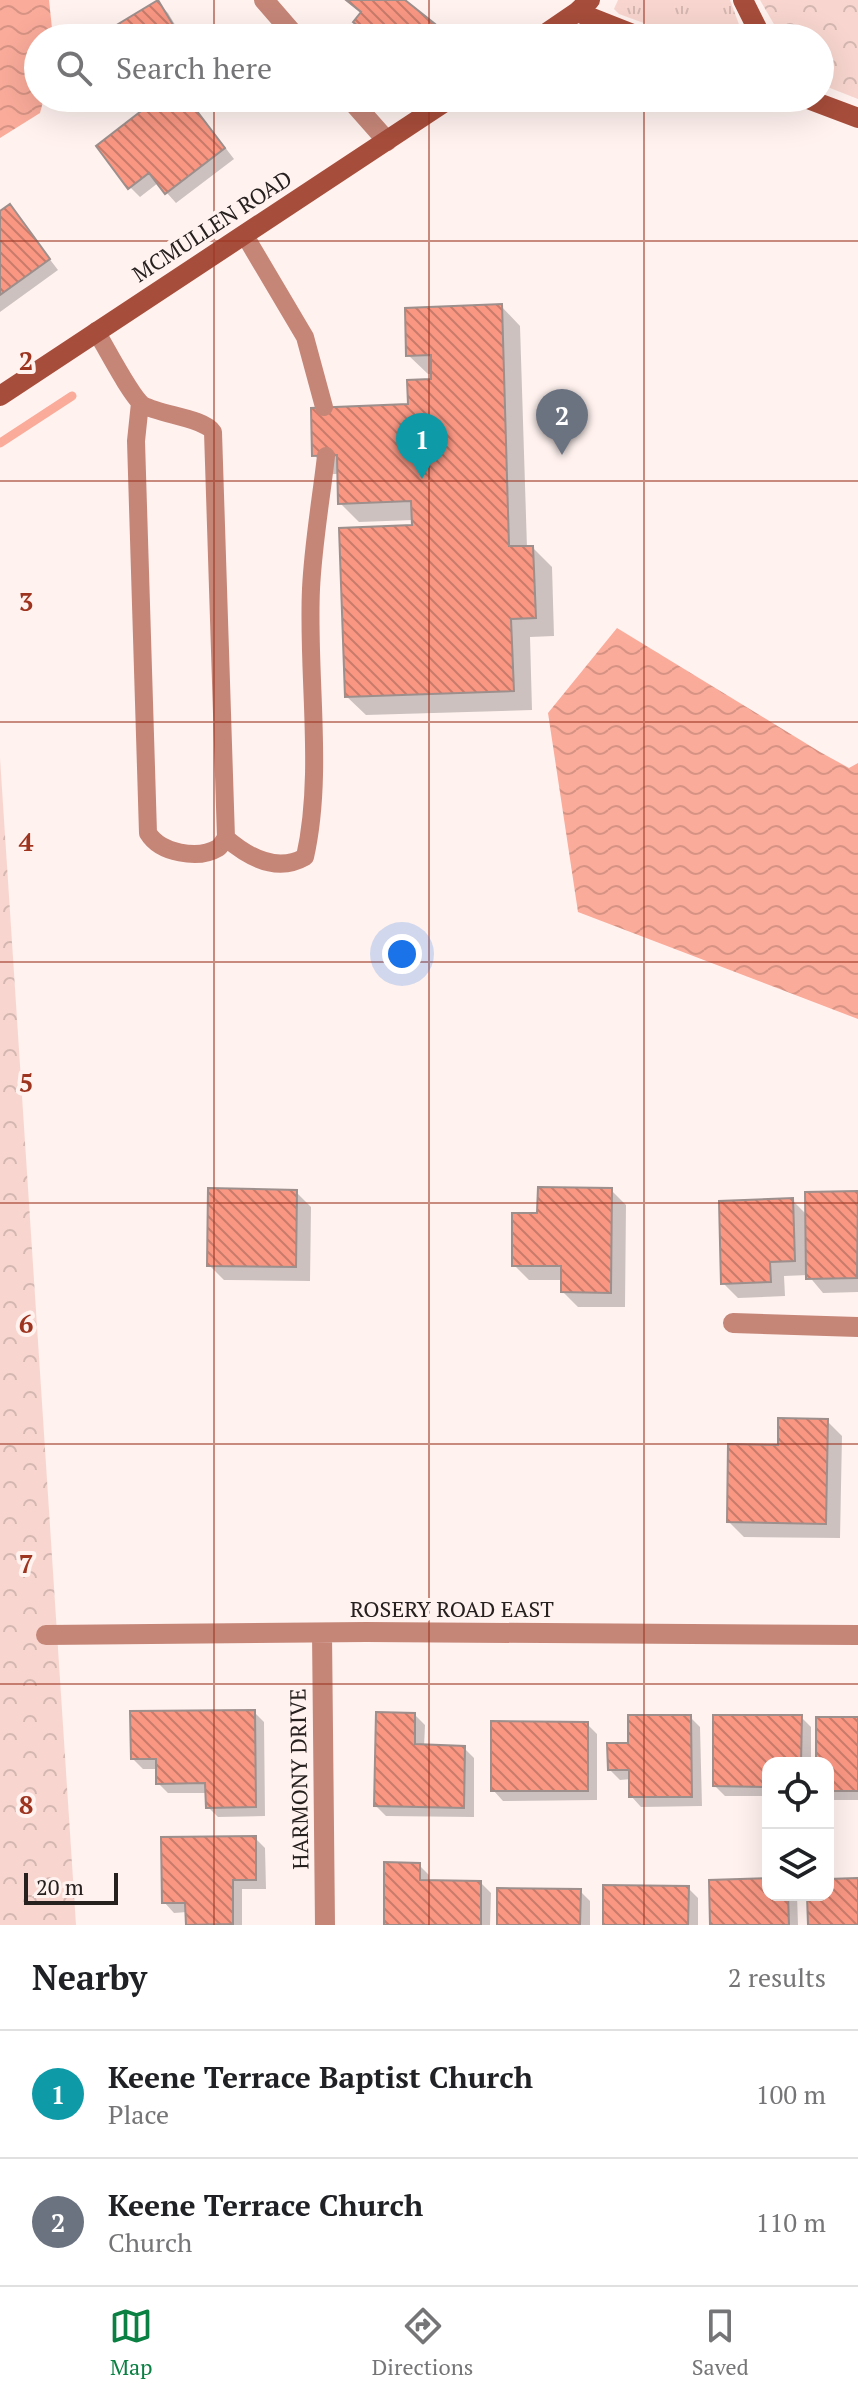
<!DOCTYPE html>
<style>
:root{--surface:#fff;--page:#f2f2f2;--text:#202124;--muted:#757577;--line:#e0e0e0;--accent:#0b8043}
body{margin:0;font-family:"PT Serif",serif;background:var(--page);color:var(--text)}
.controls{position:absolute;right:24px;bottom:24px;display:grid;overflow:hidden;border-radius:16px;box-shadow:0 8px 32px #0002}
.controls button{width:72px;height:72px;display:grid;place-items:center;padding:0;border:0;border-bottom:2px solid var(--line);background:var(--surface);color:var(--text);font:40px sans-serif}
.scale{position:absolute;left:24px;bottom:20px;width:94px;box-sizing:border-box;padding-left:8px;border:4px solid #26201f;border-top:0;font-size:22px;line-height:28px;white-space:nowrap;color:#26201f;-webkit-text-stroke:6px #fff2ef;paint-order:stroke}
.you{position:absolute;left:402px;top:954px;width:28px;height:28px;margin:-20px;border:6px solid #fff;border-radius:50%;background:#1a73e8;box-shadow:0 0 0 12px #1a73e833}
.badge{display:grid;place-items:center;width:52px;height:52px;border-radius:50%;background:var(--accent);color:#fff;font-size:26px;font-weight:700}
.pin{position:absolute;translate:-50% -66px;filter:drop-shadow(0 2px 4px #0008)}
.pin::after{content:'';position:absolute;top:42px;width:28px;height:24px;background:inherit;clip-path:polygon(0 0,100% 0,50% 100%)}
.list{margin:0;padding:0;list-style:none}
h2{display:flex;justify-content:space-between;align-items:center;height:104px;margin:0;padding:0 32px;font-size:34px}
h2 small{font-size:26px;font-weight:400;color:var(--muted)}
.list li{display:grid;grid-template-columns:52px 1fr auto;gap:24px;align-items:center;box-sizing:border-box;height:128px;padding:0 32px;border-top:2px solid var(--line)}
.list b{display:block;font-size:30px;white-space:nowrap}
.list p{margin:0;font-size:26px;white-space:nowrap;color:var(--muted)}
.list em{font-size:26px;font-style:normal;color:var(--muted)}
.icon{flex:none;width:44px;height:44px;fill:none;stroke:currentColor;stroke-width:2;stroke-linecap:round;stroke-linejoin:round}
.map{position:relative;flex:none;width:858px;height:1925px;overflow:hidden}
.search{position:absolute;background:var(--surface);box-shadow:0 8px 32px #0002;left:24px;right:24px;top:24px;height:88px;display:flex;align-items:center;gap:20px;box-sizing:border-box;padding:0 28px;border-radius:44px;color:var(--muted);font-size:30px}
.sheet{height:360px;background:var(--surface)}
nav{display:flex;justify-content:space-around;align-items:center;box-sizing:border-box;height:112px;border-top:2px solid var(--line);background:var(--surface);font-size:22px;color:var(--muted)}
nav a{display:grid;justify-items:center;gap:4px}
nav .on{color:var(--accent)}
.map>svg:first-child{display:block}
.grass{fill:url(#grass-tufts)}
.park{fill:url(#park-crowns)}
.water{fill:url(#water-waves)}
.shadow{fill:#0003}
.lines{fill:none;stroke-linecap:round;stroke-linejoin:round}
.stream{stroke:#faab9a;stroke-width:9}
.building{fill:url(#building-back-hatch);stroke:#9d8f8c;stroke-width:2}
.lane{stroke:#c58678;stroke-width:18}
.street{stroke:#c58678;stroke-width:20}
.secondary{stroke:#a74d3b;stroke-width:20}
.grid{fill:none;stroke:#9d3420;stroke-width:2;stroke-opacity:0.55}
.labels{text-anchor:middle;stroke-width:8;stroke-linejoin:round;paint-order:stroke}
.street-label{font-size:22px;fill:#26201f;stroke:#fff2ef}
.grid-label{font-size:26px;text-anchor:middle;font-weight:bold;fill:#9d3420;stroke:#fff2ef;stroke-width:8;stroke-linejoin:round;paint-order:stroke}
</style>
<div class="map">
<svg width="858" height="1925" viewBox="0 0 858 1925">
<defs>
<pattern id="grass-tufts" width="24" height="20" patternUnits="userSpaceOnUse" patternTransform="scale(2)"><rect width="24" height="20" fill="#f8d6cf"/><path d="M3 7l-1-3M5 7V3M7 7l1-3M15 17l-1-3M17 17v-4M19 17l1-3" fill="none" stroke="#d4b7b1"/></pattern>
<pattern id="park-crowns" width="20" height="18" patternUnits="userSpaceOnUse" patternTransform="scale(2)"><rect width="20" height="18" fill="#f8d6cf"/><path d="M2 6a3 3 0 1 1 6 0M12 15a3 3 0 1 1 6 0" fill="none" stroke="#d4b7b1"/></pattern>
<pattern id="water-waves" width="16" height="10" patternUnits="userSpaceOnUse" patternTransform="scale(2)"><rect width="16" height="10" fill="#faab9a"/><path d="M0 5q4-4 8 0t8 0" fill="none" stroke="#d69384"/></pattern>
<pattern id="building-back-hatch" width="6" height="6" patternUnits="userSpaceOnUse" patternTransform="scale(2)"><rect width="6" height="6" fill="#f99783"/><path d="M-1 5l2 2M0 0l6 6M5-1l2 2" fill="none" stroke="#c97b6b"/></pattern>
</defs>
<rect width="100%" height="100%" fill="#fff2ef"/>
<!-- grass -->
<path class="grass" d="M618 0H730L744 38H685L619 14 614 9Z"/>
<!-- park -->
<path class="park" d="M760 0H858V99L830 88 820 79V38H782Z
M0 758 76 1925H0Z"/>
<!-- water -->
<path class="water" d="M0 0H49L53 38H38V98H44L40 113 0 138Z
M617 628 820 752 849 768 858 763V1019L578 912 548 713Z"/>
<!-- shadow -->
<path class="shadow" d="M345 0H402L447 38H371L355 22 362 14Z
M158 3 168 13 183 38H104Z
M161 98H187L234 159 176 203 158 183 140 197 130 187Z
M9 206 58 270 0 312V213Z
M501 306 520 326 527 548H533L552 567 554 636 530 637 532 710 366 715 346 696 414 527V520L359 522 340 503 339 474H333L314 455 410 406 433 381V374H428L408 355Z
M611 1190 626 1205 625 1307H578L563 1292V1280H529L514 1265 539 1215Z
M296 1192 311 1207 310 1281 224 1280 209 1265Z
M858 1193V1292L823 1293 808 1275 784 1276 785 1296 738 1298 723 1283 792 1200 807 1215V1194Z
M827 1421 842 1436 840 1538 744 1537 729 1522Z
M254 1712 264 1722 265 1816 218 1817 208 1807V1793H168L158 1783V1769H143L133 1759Z
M414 1714 425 1725 424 1747 464 1748 474 1758V1817L386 1816 376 1806Z
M690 1717 700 1727 702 1806 641 1807 631 1796V1779L620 1780 610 1770 630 1745Z
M801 1717 811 1727V1763H768V1796H725L715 1786Z
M858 1719V1800H828V1763H818Z
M587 1724 597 1734V1800L503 1801 493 1790Z
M255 1838 265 1848 266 1889H242V1925H189L187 1912 174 1913 164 1902Z
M419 1865 429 1875V1882L481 1883 491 1893 490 1925H386Z
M768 1880V1895H797L798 1925H712Z
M688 1888 698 1898V1925H605Z
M580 1891 590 1901V1925H499Z"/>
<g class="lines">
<!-- stream -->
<path class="stream" d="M0 443 72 396"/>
</g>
<!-- building -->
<path class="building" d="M158 0 181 38H102L100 35Z
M346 0H405L435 24 424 38H372L353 22 361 12Z
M158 98H187L225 148 165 194 149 173 128 189 96 146Z
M10 204 50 259 0 295V211Z
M502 304 509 546H533L536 618 511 619 514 691 345 697 339 528 412 525 411 501 338 504 337 455 312 456 311 408 408 404 407 380 431 379V355L406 356 405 308Z
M538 1187 612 1188 611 1293 561 1292V1266H512V1213H537Z
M208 1188 297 1190 296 1267 207 1266Z
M858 1191 857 1278 806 1279 805 1192Z
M793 1198 795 1261 770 1262 771 1282 721 1284 719 1201Z
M778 1418 828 1419 826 1524 727 1522 728 1444 778 1445Z
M255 1710 256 1807 206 1808 205 1783 156 1784V1759H131L130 1711Z
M376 1712 415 1713V1744L465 1746 464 1808 374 1806Z
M628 1715H691L692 1797H629V1770H608L607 1743H628Z
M713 1715H802L801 1763H768V1787L713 1786Z
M816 1717H858V1791H828V1763H816Z
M491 1721 588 1722V1791H491Z
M256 1836V1880H233V1924L186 1925 185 1903H162L161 1837Z
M384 1862 420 1863V1880L481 1881V1925H384Z
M768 1878V1895H788L789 1925H710L709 1880Z
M858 1878V1925H808L807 1895H828V1879Z
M603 1885 689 1886 688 1925H603Z
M497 1888 581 1889 580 1925H497Z"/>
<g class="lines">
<!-- lane -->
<path class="lane" d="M244 234 305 337 324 407
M96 331C105 346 132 398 143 405 161 415 204 418 213 432L226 838C223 841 221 846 218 848 198 860 160 853 148 833L136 441 140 403
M226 838C248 857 277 873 305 857 324 773 307 675 311 589 313 545 321 500 326 456"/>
<!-- street -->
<path class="street" d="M264 0 297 38
M349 98 387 141
M733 1323 858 1327
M322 1633 325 1925
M46 1635 366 1632 858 1635"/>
<!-- secondary -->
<path class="secondary" d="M743 0 762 38
M577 12 643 38
M539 38 577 12 590 0
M805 98 858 118
M0 396 451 98"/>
</g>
<!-- grid -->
<path class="grid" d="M214 0V38M429 0V38M644 0V38M214 98V1925M429 98V1925M644 98V1925M0 241H858M0 481H858M0 722H858M0 962H858M0 1203H858M0 1444H858M0 1684H858"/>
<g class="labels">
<!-- street labels -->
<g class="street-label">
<text transform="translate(212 226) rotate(-33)" y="8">MCMULLEN ROAD</text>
<text x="452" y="1617">ROSERY ROAD EAST</text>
<text transform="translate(299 1779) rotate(-91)" y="8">HARMONY DRIVE</text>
</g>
</g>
<g class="grid-label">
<text x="26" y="370">2</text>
<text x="26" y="611">3</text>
<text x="26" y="851">4</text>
<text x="26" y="1092">5</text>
<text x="26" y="1333">6</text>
<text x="26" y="1573">7</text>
<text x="26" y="1814">8</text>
</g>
</svg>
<div class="controls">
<button><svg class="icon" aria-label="locate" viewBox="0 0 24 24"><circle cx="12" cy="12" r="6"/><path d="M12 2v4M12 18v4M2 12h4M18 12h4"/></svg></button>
<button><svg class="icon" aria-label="layers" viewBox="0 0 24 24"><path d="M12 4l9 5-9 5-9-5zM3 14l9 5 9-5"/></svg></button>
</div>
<div class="scale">20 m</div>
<div class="you"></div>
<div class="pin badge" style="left:422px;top:479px;background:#0f9aa8">1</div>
<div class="pin badge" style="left:562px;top:455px;background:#6b7280">2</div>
<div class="search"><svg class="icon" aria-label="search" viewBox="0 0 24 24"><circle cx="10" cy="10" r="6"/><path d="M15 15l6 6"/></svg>Search here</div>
</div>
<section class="sheet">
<h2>Nearby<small>2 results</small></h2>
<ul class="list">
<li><span class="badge" style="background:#0f9aa8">1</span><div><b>Keene Terrace Baptist Church</b><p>Place</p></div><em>100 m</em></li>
<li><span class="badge" style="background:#6b7280">2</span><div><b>Keene Terrace Church</b><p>Church</p></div><em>110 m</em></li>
</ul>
</section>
<nav>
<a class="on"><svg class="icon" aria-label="map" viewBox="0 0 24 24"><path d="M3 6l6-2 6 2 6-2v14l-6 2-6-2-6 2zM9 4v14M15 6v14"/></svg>Map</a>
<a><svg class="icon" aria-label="directions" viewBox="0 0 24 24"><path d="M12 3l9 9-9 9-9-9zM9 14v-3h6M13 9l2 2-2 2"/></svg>Directions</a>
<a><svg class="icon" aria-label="saved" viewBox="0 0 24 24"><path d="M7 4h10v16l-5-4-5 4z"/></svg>Saved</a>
</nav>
